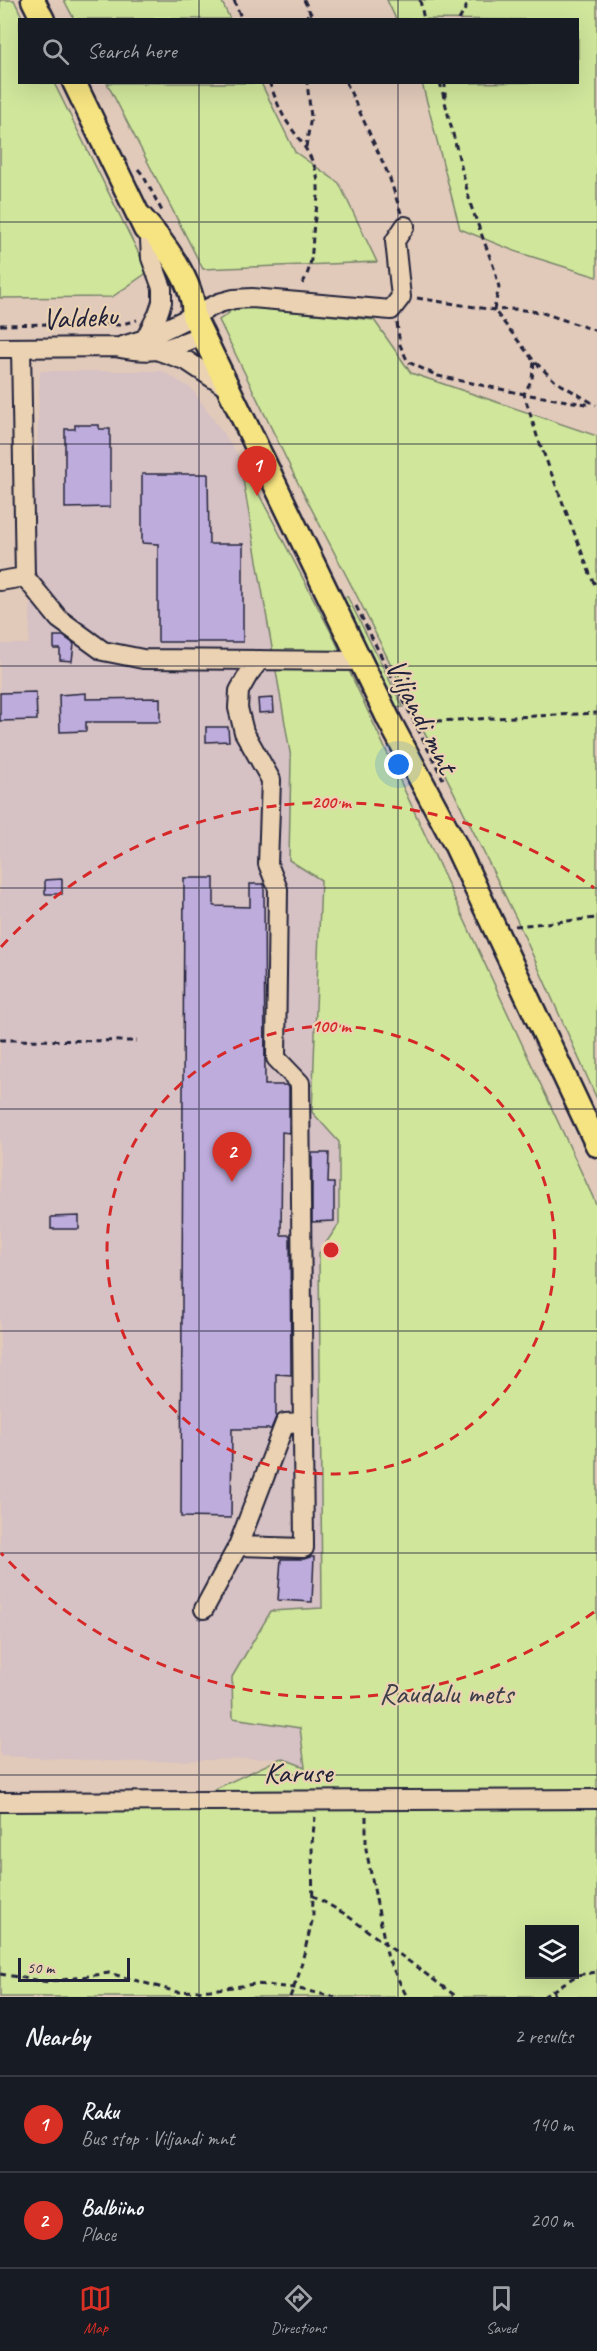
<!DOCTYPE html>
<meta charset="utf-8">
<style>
:root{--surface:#171b24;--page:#20242c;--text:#f1f3f6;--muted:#9ea1a6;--line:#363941;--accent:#d93025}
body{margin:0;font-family:Caveat,sans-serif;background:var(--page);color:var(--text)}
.controls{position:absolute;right:18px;bottom:18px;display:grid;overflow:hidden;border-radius:0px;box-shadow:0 6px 24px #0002}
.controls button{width:54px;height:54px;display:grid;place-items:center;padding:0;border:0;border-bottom:2px solid var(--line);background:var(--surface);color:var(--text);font:30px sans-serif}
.scale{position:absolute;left:18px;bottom:15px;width:112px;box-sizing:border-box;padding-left:6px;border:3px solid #22223b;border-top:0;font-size:16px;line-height:21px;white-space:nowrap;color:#22223b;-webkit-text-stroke:4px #ead2b2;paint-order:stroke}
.you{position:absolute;left:399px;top:765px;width:21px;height:21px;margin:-15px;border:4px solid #fff;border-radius:50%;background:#1a73e8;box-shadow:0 0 0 9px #1a73e833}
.badge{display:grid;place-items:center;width:39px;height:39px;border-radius:50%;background:var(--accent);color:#fff;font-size:20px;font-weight:700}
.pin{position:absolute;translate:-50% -50px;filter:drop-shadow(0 2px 3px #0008)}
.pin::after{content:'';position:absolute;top:32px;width:21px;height:18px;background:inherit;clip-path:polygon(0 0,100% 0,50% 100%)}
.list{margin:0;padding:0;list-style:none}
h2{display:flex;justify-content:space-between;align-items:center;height:78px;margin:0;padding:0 24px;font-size:26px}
h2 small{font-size:20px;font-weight:400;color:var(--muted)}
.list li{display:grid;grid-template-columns:39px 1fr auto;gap:18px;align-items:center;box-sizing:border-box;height:96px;padding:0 24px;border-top:2px solid var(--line)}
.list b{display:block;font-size:22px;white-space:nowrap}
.list p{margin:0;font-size:20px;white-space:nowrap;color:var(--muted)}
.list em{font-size:20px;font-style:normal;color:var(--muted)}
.icon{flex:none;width:33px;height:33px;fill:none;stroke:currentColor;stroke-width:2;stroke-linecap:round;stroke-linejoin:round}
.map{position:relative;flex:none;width:597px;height:1997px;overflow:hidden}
.search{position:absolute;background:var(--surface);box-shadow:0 6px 24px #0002;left:18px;right:18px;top:18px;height:66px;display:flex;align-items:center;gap:15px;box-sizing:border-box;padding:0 21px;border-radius:0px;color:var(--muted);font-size:22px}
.sheet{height:270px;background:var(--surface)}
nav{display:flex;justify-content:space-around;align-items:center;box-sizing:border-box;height:84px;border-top:2px solid var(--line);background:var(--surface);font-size:16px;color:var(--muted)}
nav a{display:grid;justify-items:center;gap:3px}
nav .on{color:var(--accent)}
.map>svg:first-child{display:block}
.built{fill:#d6c1c4}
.green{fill:#d0e69b;stroke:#79846b;stroke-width:1.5;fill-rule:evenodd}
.building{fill:#beacdc;stroke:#22223b;stroke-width:1.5}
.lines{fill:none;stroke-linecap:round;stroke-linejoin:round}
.minor-casing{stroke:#22223b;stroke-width:22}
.major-casing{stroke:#22223b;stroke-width:27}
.path{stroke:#22223b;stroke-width:3;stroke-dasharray:6 4.5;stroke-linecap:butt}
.minor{stroke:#ead2b2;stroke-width:18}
.major{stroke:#f6e381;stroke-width:22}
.grid{fill:none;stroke:#22223b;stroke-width:1.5;stroke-opacity:0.55}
.ring{fill:none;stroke:#d62828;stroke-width:3;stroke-dasharray:10 8}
.labels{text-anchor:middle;stroke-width:4.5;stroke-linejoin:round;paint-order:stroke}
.street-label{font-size:30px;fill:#22223b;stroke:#ead2b2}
.park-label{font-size:30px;fill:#3c3f49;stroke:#ead2b2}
.centre{fill:#d62828;stroke:#ead2b2;stroke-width:3}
.ring-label{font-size:18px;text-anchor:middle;font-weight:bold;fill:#d62828;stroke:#ead2b2;stroke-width:4.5;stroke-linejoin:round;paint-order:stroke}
</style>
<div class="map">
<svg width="597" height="1997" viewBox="0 0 597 1997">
<rect width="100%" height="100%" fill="#e1caba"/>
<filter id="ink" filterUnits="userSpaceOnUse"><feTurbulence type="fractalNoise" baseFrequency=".0167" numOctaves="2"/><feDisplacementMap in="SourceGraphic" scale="12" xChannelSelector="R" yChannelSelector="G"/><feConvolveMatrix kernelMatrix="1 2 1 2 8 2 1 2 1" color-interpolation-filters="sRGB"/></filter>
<g filter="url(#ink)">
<!-- built -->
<path class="built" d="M40 371H162L192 389 239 456 291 758 289 860 321 879 312 1112 339 1142V1224L319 1253 322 1608 300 1728 305 1768 281 1758 129 1762 0 1756V644H29Z"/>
<!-- green -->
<path class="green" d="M0 0H14L23 19 20 20V82L54 83 148 272 112 297 0 298Z
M64 0H221L230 19H74Z
M387 0H597V277L517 252 460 229 422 83 578 82V20L396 19Z
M107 83H261L295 152 339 183 377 262 203 269Z
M238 306 374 320 411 373 597 436V1099L517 920 360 602 296 479 219 320 229 313 227 308Z
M239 456 333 636 597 1206V1997H0V1796L194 1799 281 1758 305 1767 300 1728 233 1718 232 1677 271 1611 322 1608 319 1253 339 1224V1142L312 1112 321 880 289 860 291 758ZM530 1930H574V1974H530Z
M347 596 403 707 395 708 360 638 343 597Z"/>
<!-- building -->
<path class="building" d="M75 425H99V429H110V507L65 508V429H75Z
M142 474H208L209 544H243V642H158V544L142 543Z
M54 636H63L74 644 72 661 60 660V649H54Z
M36 692 37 720 0 721V693Z
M86 693V699L160 698V722H86V731L60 732 59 695Z
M273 698 274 712 259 713 258 699Z
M206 727H228L229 741 206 742Z
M184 878H214V906L250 907V884H264L265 1085H286L289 1088V1133L282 1132 281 1235H290L291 1375 276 1374V1417L271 1429H232L231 1518 181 1517Z
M62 879V894H45V880Z
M312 1153H329L328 1183H334V1221L312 1222Z
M79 1216V1229H51V1217Z
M310 1557H314L312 1602 278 1600 281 1559H304Z"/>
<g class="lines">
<!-- minor casing -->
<g class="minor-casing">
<path id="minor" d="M145 339 158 314 162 302V288L151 258 150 240
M0 348 119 347 145 339 219 303 234 299 252 298 391 310 401 297 395 241 405 226
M21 348 25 577
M120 348C156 355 169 349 202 335
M159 351 187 361 229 389
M25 577 59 619 103 651 143 659 360 661
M0 581 25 577
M238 1546 285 1423 303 1422
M204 1609 238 1546 304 1548 300 1083 276 1058 278 889 268 864 271 780 244 732 238 708 239 691 248 675 260 660
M0 1802 597 1799"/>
</g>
<!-- major casing -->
<g class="major-casing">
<path id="major" d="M33 0 43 20
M74 82 145 229
M140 216C160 238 197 285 193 315L389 720 455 844 597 1145"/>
</g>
<!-- path -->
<path class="path" d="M234 0 242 20
M304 0 314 20
M420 0 424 20
M307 20 308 9
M459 20 470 0
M269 82C274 94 278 106 284 117 298 140 318 158 318 187 319 202 314 218 313 234 312 253 312 271 300 287
M346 82 389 176 401 213
M440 82 471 206 494 268 499 287 494 310 534 361 555 381 596 405
M445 82V99
M306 147 311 117 307 82
M138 169 143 175 163 213
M417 298 494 310 514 309 540 312 597 331
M397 323 400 345 408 362 438 376 524 394 592 405
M0 325 54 324 76 321 119 325 137 320
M534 362 532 379 524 394 537 436 592 579 597 588
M356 606 443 779
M415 722 597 713
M515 926 597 918
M0 1040 137 1041
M366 1816V1849L388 1959 407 1997
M312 1895 345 1914 457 1997
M0 1974 48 1982 109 1973 177 1992 210 1990 256 1984 294 1988 335 1997
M554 1990V1997
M290 1997 299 1974 313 1917 312 1843 315 1817
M543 1997 577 1975 597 1972"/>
<!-- minor -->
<use href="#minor" class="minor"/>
<!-- major -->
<use href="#major" class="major"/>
</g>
</g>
<!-- grid -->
<path class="grid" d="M199 0V20M398 0V20M199 82V1997M398 82V1997M0 222H597M0 444H597M0 666H597M0 888H597M0 1109H597M0 1331H597M0 1553H597M0 1775H597"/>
<!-- distance rings -->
<g class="ring">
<circle cx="331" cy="1250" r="224"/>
<path d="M594 1612A448 448 0 0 1 1 1553M1 947A448 448 0 0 1 594 888"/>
</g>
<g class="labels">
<!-- street labels -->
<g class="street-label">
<text transform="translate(80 317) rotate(-3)" y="10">Valdeku</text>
<text transform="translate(422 716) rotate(63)" y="10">Viljandi mnt</text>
<text x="298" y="1782">Karuse</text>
</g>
<!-- park labels -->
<g class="park-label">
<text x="446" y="1703">Raudalu mets</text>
</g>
</g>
<circle cx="331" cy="1250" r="9" class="centre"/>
<g class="ring-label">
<text x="331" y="808">200 m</text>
<text x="331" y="1032">100 m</text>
</g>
</svg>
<div class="controls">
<button><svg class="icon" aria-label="layers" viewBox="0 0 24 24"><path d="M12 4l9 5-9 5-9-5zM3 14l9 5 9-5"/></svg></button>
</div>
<div class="scale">50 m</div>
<div class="you"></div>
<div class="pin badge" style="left:257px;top:496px">1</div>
<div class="pin badge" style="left:232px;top:1182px">2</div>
<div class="search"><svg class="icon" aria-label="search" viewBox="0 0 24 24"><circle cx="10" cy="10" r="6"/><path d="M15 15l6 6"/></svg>Search here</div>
</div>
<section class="sheet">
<h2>Nearby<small>2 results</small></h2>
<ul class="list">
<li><span class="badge">1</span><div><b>Raku</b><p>Bus stop · Viljandi mnt</p></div><em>140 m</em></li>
<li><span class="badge">2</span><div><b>Balbiino</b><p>Place</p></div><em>200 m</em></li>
</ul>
</section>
<nav>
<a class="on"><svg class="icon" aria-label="map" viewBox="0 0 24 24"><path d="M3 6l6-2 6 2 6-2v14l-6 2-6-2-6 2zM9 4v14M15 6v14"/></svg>Map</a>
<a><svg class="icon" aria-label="directions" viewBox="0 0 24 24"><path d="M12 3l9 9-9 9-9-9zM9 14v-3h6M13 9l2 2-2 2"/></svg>Directions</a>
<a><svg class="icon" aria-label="saved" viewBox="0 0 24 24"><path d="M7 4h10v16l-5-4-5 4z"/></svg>Saved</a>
</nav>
